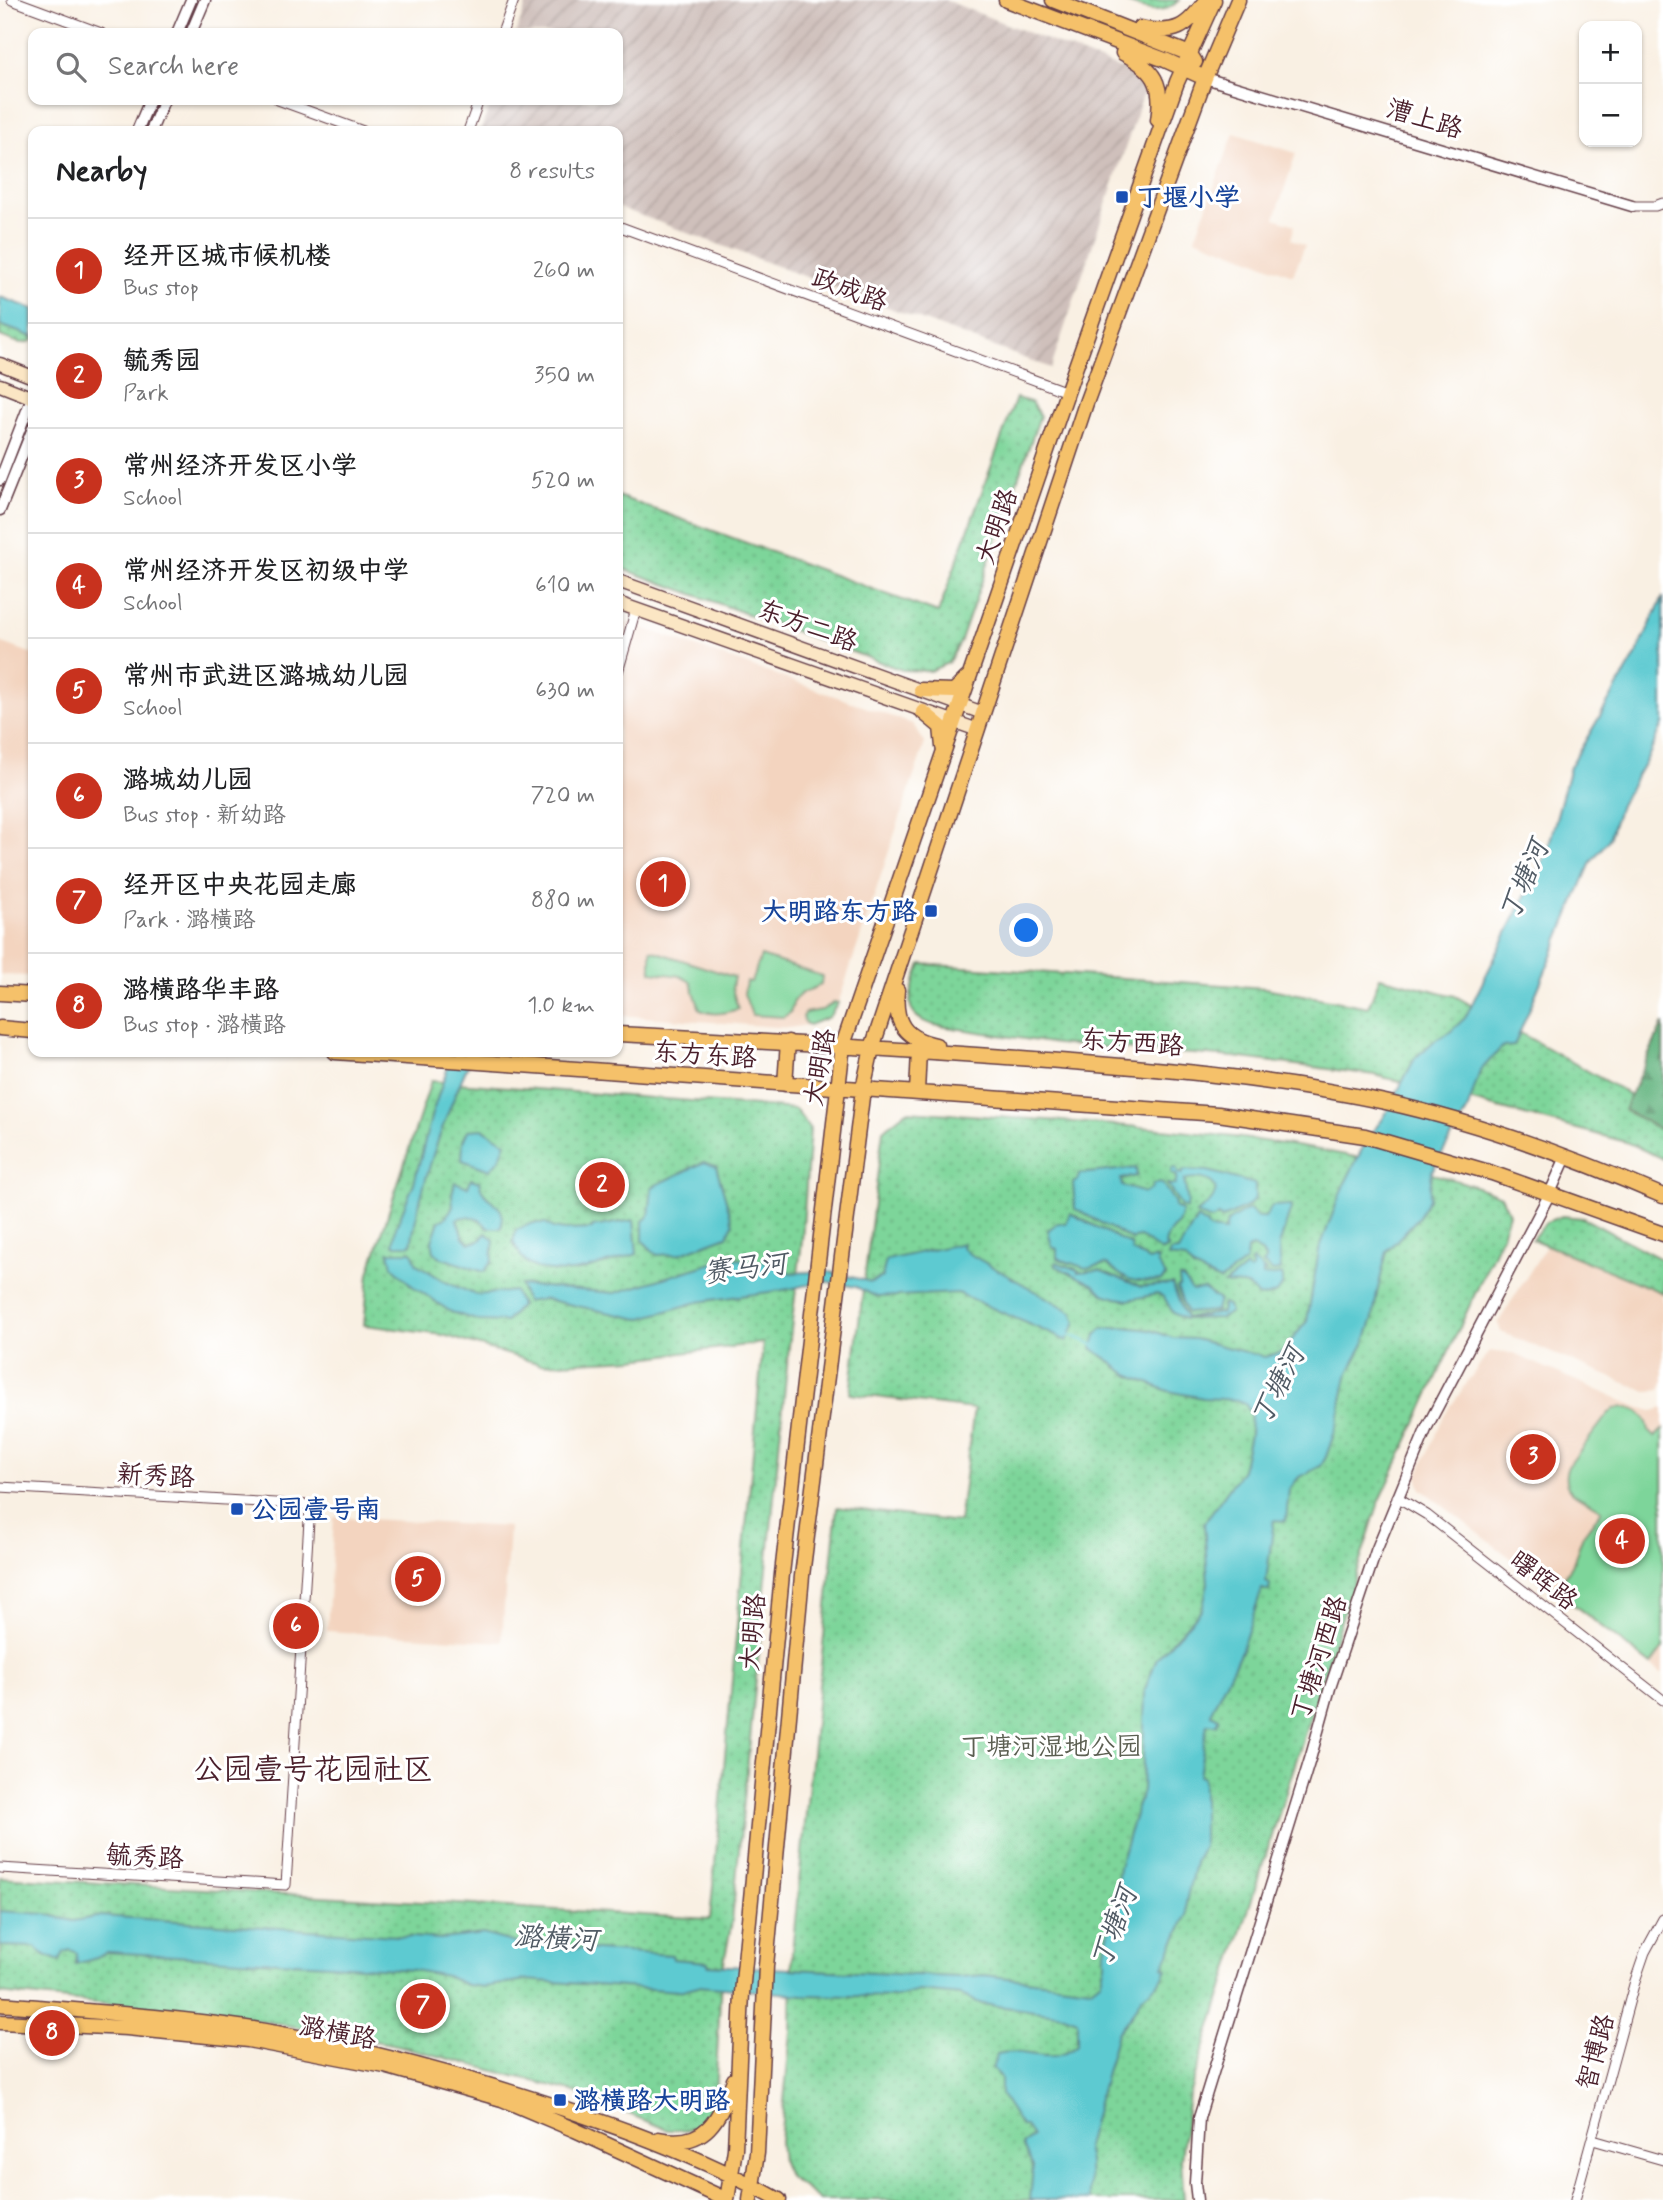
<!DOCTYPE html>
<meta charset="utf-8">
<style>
:root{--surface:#fff;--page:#f2f2f2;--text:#202124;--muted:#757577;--line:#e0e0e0;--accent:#c8321e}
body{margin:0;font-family:Mynerve,"LXGW WenKai TC",sans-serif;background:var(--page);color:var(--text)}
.controls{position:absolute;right:21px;top:21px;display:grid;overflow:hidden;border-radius:14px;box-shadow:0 2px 5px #0004}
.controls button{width:63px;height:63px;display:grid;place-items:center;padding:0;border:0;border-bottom:2px solid var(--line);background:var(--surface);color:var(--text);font:35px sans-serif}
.you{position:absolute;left:1027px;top:931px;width:24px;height:24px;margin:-18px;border:5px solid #fff;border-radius:50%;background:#1a73e8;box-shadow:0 0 0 10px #1a73e833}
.badge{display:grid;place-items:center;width:46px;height:46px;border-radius:50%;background:var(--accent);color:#fff;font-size:23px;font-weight:700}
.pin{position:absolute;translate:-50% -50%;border:4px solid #fff;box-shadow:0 2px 7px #0006}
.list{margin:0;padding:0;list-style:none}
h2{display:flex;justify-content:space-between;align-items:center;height:91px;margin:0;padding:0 28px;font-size:30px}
h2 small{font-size:23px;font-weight:400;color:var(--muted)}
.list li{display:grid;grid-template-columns:46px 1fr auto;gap:21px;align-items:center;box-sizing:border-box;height:105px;padding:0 28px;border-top:2px solid var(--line)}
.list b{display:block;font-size:26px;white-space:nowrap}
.list p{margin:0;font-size:23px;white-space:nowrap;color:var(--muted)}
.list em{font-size:23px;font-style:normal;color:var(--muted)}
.icon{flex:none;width:38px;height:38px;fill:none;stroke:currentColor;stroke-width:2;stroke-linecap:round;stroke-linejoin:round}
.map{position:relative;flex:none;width:1663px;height:2200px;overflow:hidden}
.search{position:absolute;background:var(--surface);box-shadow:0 2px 5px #0004;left:28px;top:28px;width:595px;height:77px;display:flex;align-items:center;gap:18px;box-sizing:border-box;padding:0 24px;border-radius:14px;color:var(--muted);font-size:26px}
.panel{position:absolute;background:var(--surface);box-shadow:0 2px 5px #0004;left:28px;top:126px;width:595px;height:931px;border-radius:14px}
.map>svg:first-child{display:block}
.built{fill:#f3d4bf}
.industrial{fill:url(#industrial-furrows)}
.green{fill:#7dd59a;stroke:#647a62;stroke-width:2}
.forest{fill:url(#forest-firs);stroke:#586a56;stroke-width:2}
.park{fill:url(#park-dots);stroke:#647a62;stroke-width:2}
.water{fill:#5dcad1;stroke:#54747e;stroke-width:2}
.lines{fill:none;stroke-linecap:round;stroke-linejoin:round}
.stream{stroke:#5dcad1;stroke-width:2.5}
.minor-casing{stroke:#643e47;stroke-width:11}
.tertiary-casing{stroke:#643e47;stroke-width:13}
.secondary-casing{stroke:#643e47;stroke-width:15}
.primary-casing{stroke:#643e47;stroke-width:17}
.minor{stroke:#fff;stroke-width:9}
.tertiary{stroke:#fff;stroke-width:10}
.secondary{stroke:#fbe6c4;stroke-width:12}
.primary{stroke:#f5c16b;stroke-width:14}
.transit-dot{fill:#1a4fb4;stroke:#fff;stroke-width:2.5}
.labels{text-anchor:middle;stroke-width:6;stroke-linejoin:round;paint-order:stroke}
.street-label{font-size:26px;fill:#4a1f2b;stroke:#fff}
.transit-label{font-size:26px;font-weight:bold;fill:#164399;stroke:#fff;text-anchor:start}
.park-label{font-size:26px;fill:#5c5f52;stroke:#fff}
.water-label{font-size:28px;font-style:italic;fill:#515b65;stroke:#fff}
.quarter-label{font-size:30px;fill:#4a1f2b;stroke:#fff}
</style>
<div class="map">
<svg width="1663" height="2200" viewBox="0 0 1663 2200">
<defs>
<pattern id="industrial-furrows" width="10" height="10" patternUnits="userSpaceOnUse" patternTransform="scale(1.75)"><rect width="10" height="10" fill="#cfc0bb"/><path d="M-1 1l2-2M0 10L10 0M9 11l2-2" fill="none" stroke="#b3a5a1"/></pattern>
<pattern id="forest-firs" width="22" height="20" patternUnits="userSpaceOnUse" patternTransform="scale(1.75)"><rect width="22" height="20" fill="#66b682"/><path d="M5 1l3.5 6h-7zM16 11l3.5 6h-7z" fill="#56936b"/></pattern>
<pattern id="park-dots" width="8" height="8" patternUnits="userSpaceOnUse" patternTransform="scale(1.75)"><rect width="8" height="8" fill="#7dd59a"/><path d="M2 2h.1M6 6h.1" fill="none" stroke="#6eb685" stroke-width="1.8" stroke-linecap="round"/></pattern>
</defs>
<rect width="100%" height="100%" fill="#fff"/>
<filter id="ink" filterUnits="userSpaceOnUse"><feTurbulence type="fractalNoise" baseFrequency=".0143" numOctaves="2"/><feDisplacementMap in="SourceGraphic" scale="14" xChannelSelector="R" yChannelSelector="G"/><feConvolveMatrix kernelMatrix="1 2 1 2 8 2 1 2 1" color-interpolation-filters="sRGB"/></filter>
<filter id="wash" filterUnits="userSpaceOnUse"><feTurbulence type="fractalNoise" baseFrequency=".00686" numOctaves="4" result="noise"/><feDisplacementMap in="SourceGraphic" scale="28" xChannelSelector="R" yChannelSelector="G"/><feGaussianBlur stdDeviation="1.57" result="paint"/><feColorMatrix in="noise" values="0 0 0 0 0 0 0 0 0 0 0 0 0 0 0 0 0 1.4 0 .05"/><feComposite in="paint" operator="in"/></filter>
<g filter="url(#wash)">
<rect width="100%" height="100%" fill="#f9f0e3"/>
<!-- built -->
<path class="built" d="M1234 133 1296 153 1275 218 1295 225 1291 239 1305 245 1293 275 1195 238Z
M618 619 913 724 925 743 839 1001 829 1017 809 1025 789 1028 618 1015Z
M0 642 33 654V976L0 975Z
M1546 1246 1663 1293V1383L1660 1390 1647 1392 1501 1332 1498 1323Z
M1489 1351 1514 1354 1637 1407 1653 1411 1663 1408V1675L1421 1489 1417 1477 1444 1416Z
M334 1517 509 1527 502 1642 327 1631Z"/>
<!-- industrial -->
<path class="industrial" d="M528 0H945L1136 75 1143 82 1144 92 1051 368 618 207V131H480L492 100H618V33H516Z"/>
<!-- green -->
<path class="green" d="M651 950 734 977 732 988 738 1009C724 1013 714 1016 700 1010L691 982 680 976 651 972Z
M761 956 822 976 821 985 802 993 794 1000 790 1013 783 1017 752 1015 744 994 746 981 751 982Z
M835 1002 838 1003 829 1017 809 1025 805 1023 803 1017 805 1013 822 1010Z
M1623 1407C1639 1409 1647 1415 1649 1431L1655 1437 1663 1429V1648L1651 1665 1555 1590 1572 1566 1583 1535 1602 1510C1586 1497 1559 1497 1567 1468L1608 1414 1614 1409Z"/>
<!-- forest -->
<path class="forest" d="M1663 1023V1131L1624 1110Z"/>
<!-- park -->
<path class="park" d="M1120 0H1179C1162 18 1140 8 1120 0Z
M0 325 33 337V340C23 347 11 340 0 336Z
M1016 398 1031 402 1040 416 960 643 948 663 930 671 902 670 618 567 621 548 618 531V496L938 613Z
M921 964 1265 988 1368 1007 1380 977 1455 996 1630 1095 1624 1110 1663 1131V1159L1626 1142 1375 1075 1234 1057 1057 1044 934 1025C897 1015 912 991 921 964Z
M431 1081 795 1109 810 1129 802 1241 789 1346 732 1921 721 1978 715 2097 710 2116 700 2126 685 2130H668L575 2092 397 2045 252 2019 0 1993V1877L710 1919 763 1343 633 1359 540 1364 443 1335 364 1325 369 1273Z
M907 1111C1065 1122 1224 1127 1378 1162 1420 1171 1461 1179 1501 1196L1509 1213 1502 1235 1378 1505 1189 2095 1181 2159 1184 2200H820L788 2176 782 2162 780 2141 791 2031 792 1951 837 1507 959 1522 974 1409 850 1394 883 1130Z
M1562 1216 1583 1218 1663 1260V1293L1532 1239 1546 1222Z"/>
<!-- water -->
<path class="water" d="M0 297 33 309V337L0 325Z
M1663 597V724L1649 755 1620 805 1609 839 1591 862 1514 1046 1502 1047 1480 1071 1467 1111 1432 1171 1429 1199 1418 1218 1387 1251 1377 1293 1373 1318 1364 1344 1347 1376 1337 1425 1326 1457 1321 1466 1299 1477 1289 1490 1286 1521 1274 1520 1266 1582 1270 1584 1269 1591 1262 1589 1241 1651 1213 1707 1211 1714 1219 1718 1216 1725 1207 1724 1199 1776 1203 1777V1847L1196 1859 1186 1902 1187 1915 1163 1967 1167 1969 1162 1979 1141 1998 1130 2017 1117 2033 1086 2146 1089 2162 1090 2200H1030L1033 2167 1022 2145 1032 2136 1025 2126H1021L1001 2095V2078L992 2069 997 2054C1025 2046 1051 2069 1077 2045V2020L1064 2015 982 2004 961 1995 919 1991 897 1997 803 1995 698 1986 679 1991 525 1980 484 1987 466 1985 446 1976 413 1970 107 1952 97 1958 76 1964 77 1953 70 1950 64 1952 60 1961 46 1956 35 1947 0 1946V1911L46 1914 73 1921 102 1916 441 1939 483 1934 523 1945 672 1955 673 1959 708 1962V1965L958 1977 984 1975 1091 1988 1101 1980 1105 1964V1950L1116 1895 1119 1867 1142 1791 1145 1689 1157 1658 1202 1609 1208 1584 1204 1523 1242 1470 1250 1434 1251 1415 1246 1405 1237 1400 1203 1398 1168 1391 1128 1375 1092 1348 1096 1335 1102 1329 1124 1327 1151 1330 1173 1338 1195 1339 1264 1357 1282 1352 1307 1321 1319 1250 1342 1189 1368 1137 1383 1119 1415 1058 1433 1042 1450 1032 1465 1018 1547 852 1570 767 1636 655Z
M453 1052H474C445 1114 422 1177 411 1245H393L396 1227 414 1183 432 1114Z
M483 1129 506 1143 499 1160 490 1170 462 1160 463 1141 468 1130Z
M704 1162 716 1166 733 1224 727 1236 679 1254 657 1255 643 1241V1221L649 1216 652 1187Z
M1136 1168 1137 1176 1121 1179 1122 1186 1145 1193 1152 1188 1153 1184 1162 1183 1175 1203 1174 1207 1182 1211 1178 1224C1171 1229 1166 1237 1165 1245L1168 1248 1161 1251 1140 1237 1134 1238 1132 1240 1075 1209 1073 1183 1078 1180 1079 1174Z
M1172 1168H1176L1178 1173 1182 1174 1184 1170 1208 1171 1255 1184V1199L1248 1206 1222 1219 1218 1216 1212 1220 1196 1214C1202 1208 1209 1205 1213 1198 1224 1180 1196 1175 1184 1180L1188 1202 1186 1209 1181 1206 1167 1184 1175 1185 1177 1176 1171 1173Z
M471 1179 480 1182C481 1204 510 1200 501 1228H487C481 1216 468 1215 457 1219L463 1237 470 1243 479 1241 486 1233 494 1240 492 1261 484 1272 442 1258 434 1252 432 1241 439 1221 444 1219 453 1207 452 1194 455 1182 468 1187Z
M1292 1205 1279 1246 1281 1270 1272 1271 1263 1264 1266 1260 1261 1252 1252 1247 1247 1249 1246 1261 1220 1281 1193 1268 1185 1259 1168 1257 1170 1252 1178 1251 1197 1218 1207 1225 1209 1229 1225 1231 1227 1222 1246 1210H1251L1256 1217H1265L1272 1206Z
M1070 1213 1131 1245 1132 1251 1149 1260 1154 1258 1159 1260 1157 1263 1166 1276 1161 1281C1134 1283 1125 1281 1107 1264L1085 1268 1057 1258V1249L1052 1247 1048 1230 1058 1223H1066Z
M634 1220 637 1254C605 1263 566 1280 534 1267 523 1263 518 1251 513 1242L516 1230 532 1223H546L553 1228 565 1230 592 1229V1227Z
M963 1243 962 1247 968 1253 1072 1312 1076 1322 1067 1341 958 1293 877 1297 856 1287 823 1281 790 1289 698 1302 639 1319 544 1299 526 1302 520 1285 615 1293 729 1258 780 1264 790 1273 827 1271 871 1282 882 1277 886 1260Z
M389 1252H412L417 1264 446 1282 476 1295 514 1291 521 1305 506 1322 479 1321 451 1312 411 1285 392 1266Z
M1253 1260 1266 1272H1263V1276L1282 1274C1287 1290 1272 1299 1257 1296 1249 1281 1238 1286 1224 1284L1246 1267 1249 1270 1253 1268 1251 1262Z
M1056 1262 1078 1270V1272L1099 1270 1141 1287 1172 1284 1186 1318 1221 1313 1223 1303 1228 1305 1230 1312 1221 1318 1184 1319 1173 1313 1164 1297 1157 1294 1128 1300 1117 1298 1103 1294 1094 1285 1056 1266Z
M1179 1278H1183L1192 1291 1204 1289 1219 1300 1216 1311 1187 1313 1177 1288 1180 1286Z"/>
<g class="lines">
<!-- stream -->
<path class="stream" d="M1068 1334 1094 1345"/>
</g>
</g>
<g filter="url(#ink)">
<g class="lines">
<!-- minor casing -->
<g class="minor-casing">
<path id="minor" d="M12 0 101 33
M502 33 514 0
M278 100 363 131
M468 131 479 100
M1632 206H1655L1663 203
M618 226 1067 392
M618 672 636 609
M0 1487 310 1505 286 1885 0 1868
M1397 1497 1427 1515 1663 1700
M1593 2140 1663 2160
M1575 2200 1635 1981 1645 1952 1663 1919"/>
</g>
<!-- tertiary casing -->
<g class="tertiary-casing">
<path id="tertiary" d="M177 33 191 0
M191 33 205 0
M1205 78 1632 206
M137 131 150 100
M151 131 164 100
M0 480 33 395
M0 510 33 428
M1197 2200 1195 2183 1199 2118 1311 1756 1330 1688 1376 1551 1427 1427 1550 1193 1566 1157"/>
</g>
<!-- secondary casing -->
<g class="secondary-casing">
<path id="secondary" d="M0 364 33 377
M0 385 33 398
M618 581 983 713
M618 603 978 730"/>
</g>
<!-- primary casing -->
<g class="primary-casing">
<path id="primary" d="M1006 0 1165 60 1205 78
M1053 0 1190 54 1195 62
M1140 28C1175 35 1187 28 1206 0
M1123 53C1154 69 1164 83 1158 120
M921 690 954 691 967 678
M923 712 941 727 943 747
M897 990C894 1023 904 1038 936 1045
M0 993 33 995
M0 1028 33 1031
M618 1034C757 1041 896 1049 1034 1059 1152 1068 1269 1077 1385 1102 1481 1123 1573 1157 1663 1196
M335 1052 1218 1114 1365 1136 1492 1173 1663 1234
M785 1084 788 1042
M917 1092 919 1051
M0 2004C84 2011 169 2016 253 2029 328 2041 401 2060 474 2081 579 2112 684 2147 779 2200
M0 2022 127 2028 248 2040 385 2066 502 2099 575 2130 727 2200
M659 2139C707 2149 719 2118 734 2080
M727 2200 735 2149 742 1993 782 1574 843 1045 1075 369 1177 82 1214 0
M750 2200 757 2153 766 1966 802 1576 863 1089 872 1048 1086 403 1205 78 1238 0"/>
</g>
<!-- minor -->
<use href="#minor" class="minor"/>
<!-- tertiary -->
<use href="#tertiary" class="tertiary"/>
<!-- secondary -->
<use href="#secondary" class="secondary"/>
<!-- primary -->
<use href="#primary" class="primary"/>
</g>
</g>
<!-- markers -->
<g class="transit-dot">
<rect x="1115" y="190" width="14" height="14" rx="3.5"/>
<rect x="924" y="904" width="14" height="14" rx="3.5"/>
<rect x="230" y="1502" width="14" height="14" rx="3.5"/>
<rect x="553" y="2093" width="14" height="14" rx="3.5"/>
</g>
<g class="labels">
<!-- street labels -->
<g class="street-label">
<text transform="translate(1425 118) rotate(17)" y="9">漕上路</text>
<text transform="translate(850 289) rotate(20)" y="9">政成路</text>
<text transform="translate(996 526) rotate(-71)" y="9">大明路</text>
<text transform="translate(808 625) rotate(20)" y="9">东方二路</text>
<text transform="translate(1132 1042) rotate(4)" y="9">东方西路</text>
<text transform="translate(705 1054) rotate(4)" y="9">东方东路</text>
<text transform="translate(819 1067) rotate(-80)" y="9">大明路</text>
<text transform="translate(156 1475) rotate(3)" y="9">新秀路</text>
<text transform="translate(1544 1580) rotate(38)" y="9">曙晖路</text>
<text transform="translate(752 1632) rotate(-85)" y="9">大明路</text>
<text transform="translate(1318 1658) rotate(-72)" y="9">丁塘河西路</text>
<text transform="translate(145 1856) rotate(3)" y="9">毓秀路</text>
<text transform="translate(338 2032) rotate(11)" y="9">潞横路</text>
<text transform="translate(1595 2052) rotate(-75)" y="9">智博路</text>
</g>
<!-- transit labels -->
<g class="transit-label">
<text x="1136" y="206">丁堰小学</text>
<text x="917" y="920" text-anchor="end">大明路东方路</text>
<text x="251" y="1518">公园壹号南</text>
<text x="574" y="2109">潞横路大明路</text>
</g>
<!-- park labels -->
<g class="park-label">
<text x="1051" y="1755">丁塘河湿地公园</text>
</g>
<!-- water labels -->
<g class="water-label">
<text transform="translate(1523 880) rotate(-67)" y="10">丁塘河</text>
<text transform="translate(745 1267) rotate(-7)" y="10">赛马河</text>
<text transform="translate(1277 1385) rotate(-63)" y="10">丁塘河</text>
<text transform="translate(1113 1927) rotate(-70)" y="10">丁塘河</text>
<text transform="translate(556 1937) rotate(3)" y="10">潞横河</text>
</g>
<!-- quarter labels -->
<g class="quarter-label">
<text x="313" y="1779">公园壹号花园社区</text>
</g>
</g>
</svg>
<div class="controls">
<button>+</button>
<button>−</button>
</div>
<div class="you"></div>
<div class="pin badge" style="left:663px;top:884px">1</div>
<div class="pin badge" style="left:602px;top:1185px">2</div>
<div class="pin badge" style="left:1533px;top:1457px">3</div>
<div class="pin badge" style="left:1622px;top:1541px">4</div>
<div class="pin badge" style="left:418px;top:1579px">5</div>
<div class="pin badge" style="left:296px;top:1626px">6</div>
<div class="pin badge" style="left:423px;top:2006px">7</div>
<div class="pin badge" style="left:52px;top:2033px">8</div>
<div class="search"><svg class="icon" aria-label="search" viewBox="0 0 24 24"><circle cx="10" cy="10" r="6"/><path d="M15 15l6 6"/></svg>Search here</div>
<section class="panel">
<h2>Nearby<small>8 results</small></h2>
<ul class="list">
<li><span class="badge">1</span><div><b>经开区城市候机楼</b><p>Bus stop</p></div><em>260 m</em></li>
<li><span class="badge">2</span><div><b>毓秀园</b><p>Park</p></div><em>350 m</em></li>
<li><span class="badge">3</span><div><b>常州经济开发区小学</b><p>School</p></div><em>520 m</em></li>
<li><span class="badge">4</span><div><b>常州经济开发区初级中学</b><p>School</p></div><em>610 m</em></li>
<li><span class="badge">5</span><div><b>常州市武进区潞城幼儿园</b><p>School</p></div><em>630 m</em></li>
<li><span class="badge">6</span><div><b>潞城幼儿园</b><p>Bus stop · 新幼路</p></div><em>720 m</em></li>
<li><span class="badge">7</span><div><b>经开区中央花园走廊</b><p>Park · 潞横路</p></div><em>880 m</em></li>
<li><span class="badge">8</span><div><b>潞横路华丰路</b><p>Bus stop · 潞横路</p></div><em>1.0 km</em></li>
</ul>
</section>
</div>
